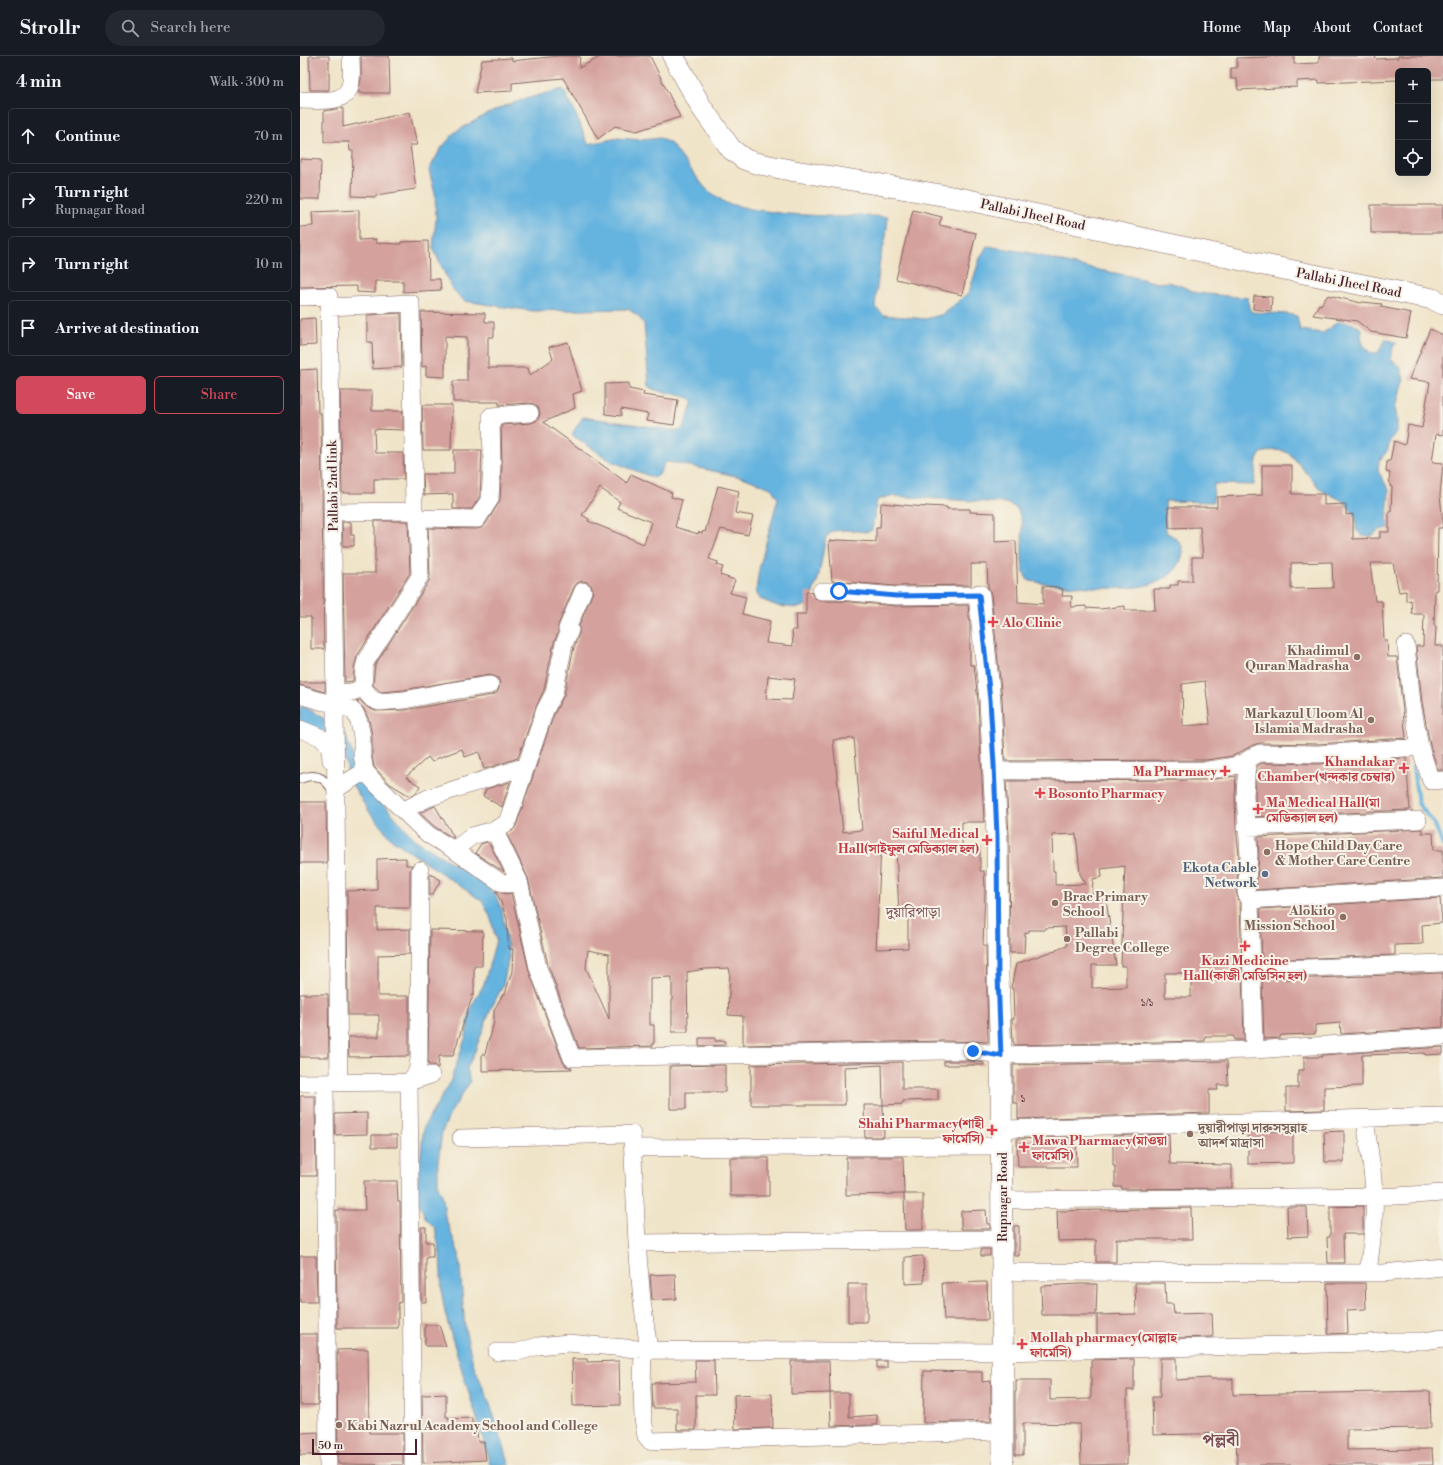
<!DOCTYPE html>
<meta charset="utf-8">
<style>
:root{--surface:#171b24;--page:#242831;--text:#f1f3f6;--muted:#9ea1a6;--line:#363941;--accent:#d1495b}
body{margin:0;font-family:"Libre Bodoni","Noto Serif Bengali",serif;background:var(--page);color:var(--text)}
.controls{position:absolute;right:12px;top:12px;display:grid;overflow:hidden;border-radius:6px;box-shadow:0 4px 16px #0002}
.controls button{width:36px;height:36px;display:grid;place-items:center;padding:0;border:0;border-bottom:1px solid var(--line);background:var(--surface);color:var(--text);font:20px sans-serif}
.scale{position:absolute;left:12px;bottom:10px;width:105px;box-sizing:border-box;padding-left:4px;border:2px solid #4a1f2b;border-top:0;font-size:11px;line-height:14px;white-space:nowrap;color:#4a1f2b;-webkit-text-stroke:3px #f7f3e8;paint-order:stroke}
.stop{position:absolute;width:12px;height:12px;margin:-9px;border:3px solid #1a73e8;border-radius:50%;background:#fff}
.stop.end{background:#1a73e8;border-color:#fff;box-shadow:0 1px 4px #0008}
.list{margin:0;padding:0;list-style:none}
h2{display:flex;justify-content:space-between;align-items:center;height:52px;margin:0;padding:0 16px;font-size:17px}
h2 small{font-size:13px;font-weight:400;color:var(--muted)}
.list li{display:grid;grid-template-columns:26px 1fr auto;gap:12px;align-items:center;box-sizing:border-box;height:56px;margin:0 8px 8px;padding:0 8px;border:1px solid var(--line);border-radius:6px}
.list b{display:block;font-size:15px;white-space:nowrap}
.list p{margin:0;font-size:13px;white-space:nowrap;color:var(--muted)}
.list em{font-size:13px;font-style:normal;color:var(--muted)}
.actions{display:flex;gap:8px;padding:12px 16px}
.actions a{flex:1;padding:9px 0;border:1px solid var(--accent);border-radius:6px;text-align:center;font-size:14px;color:var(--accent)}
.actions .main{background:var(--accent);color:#fff}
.icon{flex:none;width:22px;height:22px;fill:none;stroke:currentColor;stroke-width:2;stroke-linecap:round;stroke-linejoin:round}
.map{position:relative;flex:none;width:1143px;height:1409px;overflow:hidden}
header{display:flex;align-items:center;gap:24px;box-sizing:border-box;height:56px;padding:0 20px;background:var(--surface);border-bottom:1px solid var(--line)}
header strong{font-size:19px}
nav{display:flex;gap:22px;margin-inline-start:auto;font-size:14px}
.search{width:280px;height:36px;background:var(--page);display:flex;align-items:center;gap:10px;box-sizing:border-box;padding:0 14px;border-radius:22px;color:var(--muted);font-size:15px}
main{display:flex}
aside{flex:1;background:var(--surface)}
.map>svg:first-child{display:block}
.water{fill:#65b3df;stroke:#586985}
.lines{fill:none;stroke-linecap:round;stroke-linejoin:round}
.stream{stroke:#65b3df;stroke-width:4}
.building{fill:#d4a19d;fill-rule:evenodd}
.service-casing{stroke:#846462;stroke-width:10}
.minor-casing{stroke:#846462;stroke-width:18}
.tertiary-casing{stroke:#846462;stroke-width:22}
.service{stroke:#fff;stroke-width:8}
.minor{stroke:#fff;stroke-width:17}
.tertiary{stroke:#fff;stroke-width:21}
.route{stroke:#1a73e8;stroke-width:5}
.health-dot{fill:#e0444e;stroke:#f7f3e8;stroke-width:1.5}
.education-dot{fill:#8d6e63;stroke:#f7f3e8;stroke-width:1.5}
.service-dot{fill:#5c6f8a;stroke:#f7f3e8;stroke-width:1.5}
.labels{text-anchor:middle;stroke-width:4;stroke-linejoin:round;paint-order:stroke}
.number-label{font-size:11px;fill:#6c4048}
.street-label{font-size:13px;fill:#4a1f2b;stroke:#f7f3e8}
.health-label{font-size:13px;font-weight:bold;fill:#be3a42;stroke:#f7f3e8;text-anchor:start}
.education-label{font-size:13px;font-weight:bold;fill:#785e54;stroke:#f7f3e8;text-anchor:start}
.service-label{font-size:13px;font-weight:bold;fill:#4e5e75;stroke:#f7f3e8;text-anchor:end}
.quarter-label{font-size:15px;fill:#7a4c53;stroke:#f7f3e8}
.district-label{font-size:17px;font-weight:bold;fill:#7a4c53;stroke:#f7f3e8}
</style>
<header>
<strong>Strollr</strong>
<div class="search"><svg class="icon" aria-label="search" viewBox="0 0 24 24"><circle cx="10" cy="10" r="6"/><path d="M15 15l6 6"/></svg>Search here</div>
<nav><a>Home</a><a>Map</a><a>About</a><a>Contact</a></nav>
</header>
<main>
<aside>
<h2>4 min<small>Walk · 300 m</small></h2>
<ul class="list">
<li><svg class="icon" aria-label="ahead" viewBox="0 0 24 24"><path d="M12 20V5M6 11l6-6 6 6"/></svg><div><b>Continue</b></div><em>70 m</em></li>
<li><svg class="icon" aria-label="right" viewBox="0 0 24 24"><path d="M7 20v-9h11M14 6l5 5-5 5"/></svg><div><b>Turn right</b><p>Rupnagar Road</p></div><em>220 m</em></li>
<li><svg class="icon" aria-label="right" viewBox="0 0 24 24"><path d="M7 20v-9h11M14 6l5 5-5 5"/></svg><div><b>Turn right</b></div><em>10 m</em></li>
<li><svg class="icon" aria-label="arrive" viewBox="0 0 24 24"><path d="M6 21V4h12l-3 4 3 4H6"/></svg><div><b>Arrive at destination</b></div></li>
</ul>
<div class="actions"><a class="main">Save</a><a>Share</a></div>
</aside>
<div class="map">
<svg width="1143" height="1409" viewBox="0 0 1143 1409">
<rect width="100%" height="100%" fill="#f7f3e8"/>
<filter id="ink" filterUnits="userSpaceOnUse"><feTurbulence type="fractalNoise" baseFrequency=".025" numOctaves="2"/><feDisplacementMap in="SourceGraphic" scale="8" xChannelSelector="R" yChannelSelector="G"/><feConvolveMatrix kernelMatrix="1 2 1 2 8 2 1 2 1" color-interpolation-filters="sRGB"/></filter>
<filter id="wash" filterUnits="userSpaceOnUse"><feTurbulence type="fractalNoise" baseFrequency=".012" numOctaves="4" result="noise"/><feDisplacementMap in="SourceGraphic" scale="16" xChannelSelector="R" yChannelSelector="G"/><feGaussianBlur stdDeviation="0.9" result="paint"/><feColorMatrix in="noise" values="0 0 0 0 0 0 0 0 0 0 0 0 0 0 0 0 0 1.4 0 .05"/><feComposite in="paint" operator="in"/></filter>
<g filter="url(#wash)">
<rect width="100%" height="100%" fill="#f0e4c8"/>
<!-- water -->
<path class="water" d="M263 33 274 54 288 88 318 82 340 84 360 82 371 88 406 133 426 147 451 153 487 158 545 161 556 159 588 161 586 181 580 203 575 251 584 259 626 263 644 258 669 236 680 202 687 190 726 196 774 209 830 220 857 227 868 226 879 229 897 237 948 242 951 256 988 258 997 260 1000 274 1023 277 1039 265 1054 268 1062 273C1060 286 1063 290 1072 298L1078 297 1086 283 1097 287 1093 291 1091 304 1100 310 1104 324 1101 331 1098 345 1095 351 1097 363V375L1090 384 1088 394 1079 405 1078 415 1089 434 1087 465 1095 467 1093 471 1079 474 1072 480H1062L1056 474V462L1045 446 1021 434 991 399 984 395 973 394 961 397 957 404 954 429 914 428 913 446 865 445 866 476C876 482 886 488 882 501 871 539 809 533 779 530 762 529 746 528 730 525 717 519 724 480 722 468 721 463 719 457 717 452L706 447 590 440 577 444 572 474 568 476 545 474 533 475 526 481 518 523 509 548 498 552 477 550 460 543 456 536 459 513 478 442 471 432 445 422 376 407 365 406 359 419 354 422 311 405 272 379 276 371 283 361 379 375 384 371 393 345C380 335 361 340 349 330L344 268 338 260 328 253 232 255 164 245 151 231 133 192 136 162 135 138 129 114 140 94 155 76 178 63 202 51 228 42Z
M0 651H5L44 675 59 715 84 748 114 783 182 826 195 838 202 854 209 900 203 930 191 952 174 998 167 1012 170 1026 151 1056 142 1076 138 1106V1130L143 1141 145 1161 159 1198 165 1273 173 1307 190 1348 210 1409H190L185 1389 152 1282 145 1257 142 1239 140 1197 135 1172 126 1163 116 1141 124 1070 149 1029 166 980 170 953 184 928 196 884 190 860 182 845 90 782 68 754 50 725 41 687 0 671Z"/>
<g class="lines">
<!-- stream -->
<path class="stream" d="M1113 711 1118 747 1135 769 1143 790"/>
</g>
<g id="blocks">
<!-- building -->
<path class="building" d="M9 0H29V34H10Z
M61 0H89L90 37H58L61 23Z
M258 0H280L279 12 302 0H350L380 61 337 75 315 70 298 83 263 22 212 27V35L175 37 182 4 212 2V5Z
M994 0V8L1019 7V0H1075L1076 3 1098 2V0H1143V23H1128V15H1098V24L1019 27V24L997 25V31L938 34 937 23H931V12H937V2Z
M43 52V71L110 56 117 89H110L116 133 76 139V141L52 140 53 95H50L49 86H24V55Z
M0 103 21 104 20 143H0Z
M1071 149H1143V177H1071Z
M59 154V184L76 183V187L101 188V186L128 185 129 223H140L141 234 103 236V225H75V237L57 236V230L0 231V171L13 170 12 156Z
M613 154 642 161 639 169 676 177 662 239 596 223Z
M1028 239 1061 247 1062 246 1082 248 1081 251 1111 257 1106 282 1071 276 1057 265 1013 259 1019 248 1021 249Z
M954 240 972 241 971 255 953 253Z
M121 256 185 257V266H194V281H188V312H228L230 319 253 303 249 291 268 286 282 335 273 338 275 352 243 366 327 427 331 418 372 437 371 441 382 444 375 471 398 478V476L402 477 403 475 405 476 418 430 439 435 435 457 453 460 448 479 421 473 409 503 418 506 417 509 423 511 420 519 435 524 430 537 446 541 442 558 470 565 466 587 493 590 492 574H497L496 558H506V536H511L513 540 516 543 521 545H539L596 550 668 549 670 571V609H674L678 645 684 766H662V791H680V815H684L685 831 683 890H686L688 986 644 985 443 989V960L428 959 430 916 429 912 405 913 387 916 388 976H372V921L350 922V969H354V987H353V990L279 992 248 909 228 822 207 778 212 775 216 770 254 658 264 639 274 591 279 578V570L292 538 293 534 291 529 287 526 282 525 277 527 274 531 258 569V577L254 586 244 634 236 651 218 702 184 713 179 696 165 701 162 693 138 702 132 706 128 701 106 721 120 730 116 737 110 740 90 728 74 711 72 698V679L69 664 64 653 56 645 60 644 68 652 75 655 105 654 192 639 197 637 199 632 200 627 198 622 193 620 189 619 103 634 81 636 73 629 75 609 129 525 130 520 128 472 177 473 181 472 185 469 198 448 200 444 202 410 201 369 231 367 236 365 239 361 240 357 238 351 234 348 230 347 199 349V346H153V325H167V281L145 280V321L126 320V310L122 311ZM300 432 320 446 317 452 351 466 344 488 288 465 289 463 282 459ZM468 620 495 623 492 644 466 643ZM554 682 562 774 543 776 533 684ZM581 791H596L599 861H608V892L576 893ZM288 894 309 898V963L286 912Z
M101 257 102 311 73 313 72 286H67V259Z
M15 262 16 289 0 290V263Z
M1130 273 1143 279V379L1136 378 1132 406 1143 407 1140 439 1143 467 1142 472H1138L1137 534H1135L1134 570H1136L1135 590H1143V714H1138L1130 689 1122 646 1116 590H1123L1124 558H1112L1111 544 1106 545V535L1099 536 1093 507H1070L1075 545H1082L1084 584H1087L1088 601H1097L1106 682 1018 688 960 687 953 689 933 700 907 704 705 705 702 643 691 538 688 531 687 508H671V529L596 530 532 525 529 485 539 484 576 486V472H580L581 447 625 451V450L647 451V453H670V456L695 457V486L716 485 718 546 743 548V530L758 531V532L763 533 762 540H772L771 551 786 550V552L800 553 825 550V554H855L854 533H870V529H878V525H892V501H903L900 471 869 472 868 451H917V441L962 439V409H992V438H1024V449L1046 448V459L1053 458V483L1080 482V476H1089V456H1091L1092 431 1090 430V426L1089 425 1090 417 1086 416 1087 405H1090L1094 385 1105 389 1108 369 1122 372 1130 326 1109 323ZM1032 506 1033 532 991 533V507ZM905 625 910 668 883 670 882 628Z
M17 313 18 357H21L24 593H11V561H0V314Z
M329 327V333L344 336 343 339 378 344 374 369 346 365 348 358 321 353V360L305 358V328Z
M40 335H72V355H103V374L74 373 75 397H103L104 423H74V437H42Z
M122 349H152L151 394H123Z
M154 394H182L180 440 172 453H153V438L124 439 123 418H154Z
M75 465H108L110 517 57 600 54 611 53 625 45 626 43 517H75Z
M42 466H51V479H54V490H43Z
M0 626H25V636L0 629Z
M1106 702 1110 754 956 761 955 740 957 710 962 707 1019 708Z
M936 720 935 740 936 771 939 799 936 836 940 847 944 984H934V980H905V985L714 989V986H713L712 963H714L713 933 711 932 716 908 747 897 756 895V894L767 890 765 871 745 872V874H729V876L725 877 724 897H710L709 780 706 725 907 724ZM776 778 780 818 786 828 755 829V815H753L752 779ZM825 810 821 910H826V931L792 932V909H816L806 844H792L793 823 802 821 801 813ZM865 917H891V941H865Z
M210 726 202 751 183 740 186 733Z
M0 746H26L27 807H0Z
M135 750 154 781 153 782 135 771 120 757Z
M1122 773V777H1133L1134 794H1143V822L956 834 959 800 958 781Z
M187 786 190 789 204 816 175 797 181 788Z
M106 802V809H112L110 814V852H77V874L110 873V898L78 899V940H109V1000L49 1001 48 981H79V959H48L47 835 77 834V803Z
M130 818 141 824 132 839H130Z
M195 835 206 838 211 837 229 915 263 1006 266 1010 272 1012V1013L182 1015V998H185L189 982H190L194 966V954L203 938H205L212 915 213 893H209V890H208L207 863 198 839Z
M1140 842 1142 867 1122 869 1123 888 1095 889V899L962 904 960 853Z
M130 874 183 875 182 910H174V939H172V944H171L153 1000H139L138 1012 134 1009H128Z
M1143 917V971L1041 978 1040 967 1015 969V978L982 979 980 980V982L964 983 962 924Z
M0 938H28L29 1001H0Z
M399 982H415V985H425V989L399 990Z
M1143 991V998L1125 999V997L1062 999V1030L1024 1031V1054L986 1055V1032H998V1014H1004V1001H1022V999Z
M644 1005H672L684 1007V1009H644Z
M927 1005 928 1029H917L918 1034H909V1057L718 1063V1047H713V1009Z
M602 1006V1033H638V1044L603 1045V1048L583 1049 584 1081H565L564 1049H583L582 1009 544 1011 545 1049H451V1009Z
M425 1009V1036H386V1053H370V1010Z
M0 1040H15L16 1120H0Z
M67 1057V1078L35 1079V1058Z
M993 1075V1107L948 1108V1076Z
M1044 1075V1106H1025L1024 1076Z
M869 1078 870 1108 932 1109V1132L822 1133V1131H815V1110H813V1080Z
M72 1079H97V1091H72Z
M776 1081 777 1111H718L717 1083Z
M546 1101H603L604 1138 546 1139Z
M430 1102H469V1140H430Z
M64 1125H97L98 1146H100L101 1246 98 1247V1272H37L36 1154H65Z
M604 1138H623V1174H605Z
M1063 1150V1178H1043L1044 1207H1028L1027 1181H1030V1151Z
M987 1151H1007L1008 1180 988 1181Z
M891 1152 892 1183H816V1206H796V1184L758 1185 757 1155Z
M686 1154 687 1168H690V1173H661V1155Z
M714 1170H719V1200H714Z
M121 1171H126V1186H133V1201H127L126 1203V1246H121Z
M681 1193H690V1200H681Z
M0 1200H16L17 1246H0Z
M623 1200 624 1227 605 1228V1201Z
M375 1218 376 1243 352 1244 350 1219Z
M687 1226 688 1264H644L642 1227Z
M835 1227H865L866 1248H873L874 1258 912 1257 913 1281 797 1284V1259L836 1258Z
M1027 1227H1065L1066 1253 1047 1254 1048 1277 1028 1278Z
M548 1228H567V1266H548Z
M779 1228H797L796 1259H742L741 1230Z
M125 1269H139L146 1290H125Z
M0 1278H17L18 1349H0Z
M68 1293 69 1377H103V1409L38 1408 37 1294Z
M860 1302H876V1324L910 1322V1323H933V1339L1130 1335 1131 1372 1047 1373V1394L1132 1393 1133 1409H937L936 1377 853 1379 852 1341H860Z
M272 1303H287V1306L319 1305 320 1349 273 1350Z
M834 1303V1334H827V1408L781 1409 780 1368 723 1367V1399H715V1336H716V1324H750V1344L791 1343V1304Z
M395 1304H414L415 1339H396V1374H377V1352H353L352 1327 396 1326Z
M491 1305H529L530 1337 491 1338Z
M577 1305H587V1312H577Z
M624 1315 682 1316V1326L691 1325V1365L623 1367Z
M530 1337H549V1361L577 1359V1369L531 1370Z
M146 1338V1361H149L148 1363 172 1362V1368L176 1367 178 1386H184L186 1404 123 1407 122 1339Z
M472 1338 473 1372 435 1373 434 1339Z
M18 1376V1399H0V1377Z"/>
</g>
</g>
<g filter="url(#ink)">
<use href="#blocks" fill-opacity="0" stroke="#846462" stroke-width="1"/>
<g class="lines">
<!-- service casing -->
<g class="service-casing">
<path id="service" d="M0 723C13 717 23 720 31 732H34"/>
</g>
<!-- minor casing -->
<g class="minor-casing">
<path id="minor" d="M0 44C19 44 49 50 51 25 52 17 51 8 51 0
M0 241 29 240 34 563 39 1027
M29 251 111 247 114 455
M32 456 114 455 118 462
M521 535H539L596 540 679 539
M1106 589 1112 647 1120 691
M63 632 72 643 79 646 104 644 145 636 190 629
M35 637 52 636 63 632 64 612 66 605 120 520 118 462 177 463 190 443 192 409 191 360 230 357
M0 639 24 646 35 647 42 651 50 653 55 657 59 666 62 681V699L65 715 77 729 120 771 129 779 154 794 200 826 208 828 219 825
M0 673 20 681 30 691 31 704
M947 704 945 740 949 799 946 837 950 844 954 994
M694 715 907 714C918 713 930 712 940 708 947 705 952 700 960 697L1018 698 1120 691 1131 725 1143 724
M36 733 65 715
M104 754 128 742 226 710
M946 771 1118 764
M194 774 207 767 245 654 254 637 264 588 270 574 267 573 283 535
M154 794 172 780 194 774 219 825 238 912 272 1002 644 995H673L701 999 954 994 1143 981
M950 844 1143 832
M952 914 1143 907
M0 1027 109 1026 131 1019
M25 1027 28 1409
M1065 1063C1069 1095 1076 1129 1074 1161 1073 1180 1070 1198 1068 1217
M702 1073 1143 1060
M161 1082 332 1078 337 1187 342 1245 349 1294
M333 1092 702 1090
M702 1144 1097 1140 1143 1137
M337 1187 702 1183
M702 1216 1083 1217 1143 1211
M343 1294 342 1333 343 1363 346 1380 350 1385 703 1375
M197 1296H218L238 1290 268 1287 349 1294 702 1296 1067 1287 1089 1285H1124L1143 1282
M113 1409 109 1026 117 1016 119 1003 120 814"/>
</g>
<!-- tertiary casing -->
<g class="tertiary-casing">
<path id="tertiary" d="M373 0 402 52 431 93 444 103 455 107 495 115 577 128 664 143 969 210 1133 243 1143 248
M679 539 690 644 697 780 698 920 701 999 703 1409"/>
</g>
<!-- service -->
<use href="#service" class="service"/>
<!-- minor -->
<use href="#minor" class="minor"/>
<!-- tertiary -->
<use href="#tertiary" class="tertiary"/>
</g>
</g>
<g class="lines" filter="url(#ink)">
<!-- route -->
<path class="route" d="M539 535 596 540 679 539 690 644 694 709 697 780 698 920 701 1000 673 995"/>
</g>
<!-- markers -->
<g class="health-dot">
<path d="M691 560h4v4h4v4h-4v4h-4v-4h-4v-4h4z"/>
<path d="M1102 706h4v4h4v4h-4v4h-4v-4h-4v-4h4z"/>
<path d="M923 709h4v4h4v4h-4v4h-4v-4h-4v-4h4z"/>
<path d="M738 731h4v4h4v4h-4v4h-4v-4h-4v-4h4z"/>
<path d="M956 747h4v4h4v4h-4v4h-4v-4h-4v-4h4z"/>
<path d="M685 778h4v4h4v4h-4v4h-4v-4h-4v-4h4z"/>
<path d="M943 884h4v4h4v4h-4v4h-4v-4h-4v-4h4z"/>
<path d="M690 1068h4v4h4v4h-4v4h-4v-4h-4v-4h4z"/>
<path d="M722 1085h4v4h4v4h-4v4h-4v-4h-4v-4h4z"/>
<path d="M720 1282h4v4h4v4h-4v4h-4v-4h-4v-4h4z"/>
</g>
<g class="education-dot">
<circle cx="1057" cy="601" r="4"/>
<circle cx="1071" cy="664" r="4"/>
<circle cx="967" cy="796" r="4"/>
<circle cx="755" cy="847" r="4"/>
<circle cx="1043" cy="861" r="4"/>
<circle cx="767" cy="883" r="4"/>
<circle cx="890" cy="1078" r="4"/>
<circle cx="39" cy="1369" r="4"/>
</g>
<circle class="service-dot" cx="965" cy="818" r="4"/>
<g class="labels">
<!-- number labels -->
<g class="number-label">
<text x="847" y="950">১/১</text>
<text x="723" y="1046">১</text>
</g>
<!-- street labels -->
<g class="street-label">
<text transform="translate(733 158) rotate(12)" y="5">Pallabi Jheel Road</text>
<text transform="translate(1049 226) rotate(11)" y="5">Pallabi Jheel Road</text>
<text transform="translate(32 430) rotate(-91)" y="5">Pallabi 2nd link</text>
<text transform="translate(702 1141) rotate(-90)" y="5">Rupnagar Road</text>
</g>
<!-- health labels -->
<g class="health-label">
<text x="702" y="571">Alo Clinic</text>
<text x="1095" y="710" text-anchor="end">Khandakar<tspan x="1095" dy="15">Chamber(খন্দকার চেম্বার)</tspan></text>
<text x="917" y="720" text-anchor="end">Ma Pharmacy</text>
<text x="748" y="742">Bosonto Pharmacy</text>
<text x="966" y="751">Ma Medical Hall(মা<tspan x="966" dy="15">মেডিক্যাল হল)</tspan></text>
<text x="679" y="782" text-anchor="end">Saiful Medical<tspan x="679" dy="15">Hall(সাইফুল মেডিক্যাল হল)</tspan></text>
<text x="945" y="909" text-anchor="middle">Kazi Medicine<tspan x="945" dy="15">Hall(কাজী মেডিসিন হল)</tspan></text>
<text x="684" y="1072" text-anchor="end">Shahi Pharmacy(শাহী<tspan x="684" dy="15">ফার্মেসি)</tspan></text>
<text x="732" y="1089">Mawa Pharmacy(মাওয়া<tspan x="732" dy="15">ফার্মেসি)</tspan></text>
<text x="730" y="1286">Mollah pharmacy(মোল্লাহ<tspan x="730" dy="15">ফার্মেসি)</tspan></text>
</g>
<!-- education labels -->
<g class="education-label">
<text x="1049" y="599" text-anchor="end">Khadimul<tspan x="1049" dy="15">Quran Madrasha</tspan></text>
<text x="1063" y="662" text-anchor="end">Markazul Uloom Al<tspan x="1063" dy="15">Islamia Madrasha</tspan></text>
<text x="975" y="794">Hope Child Day Care<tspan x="975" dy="15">&amp; Mother Care Centre</tspan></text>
<text x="763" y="845">Brac Primary<tspan x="763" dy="15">School</tspan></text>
<text x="1035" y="859" text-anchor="end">Alokito<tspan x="1035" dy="15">Mission School</tspan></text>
<text x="775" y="881">Pallabi<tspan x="775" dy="15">Degree College</tspan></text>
<text x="898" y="1076">দুয়ারীপাড়া দারুসসুন্নাহ<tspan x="898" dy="15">আদর্শ মাদ্রাসা</tspan></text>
<text x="47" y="1374">Kabi Nazrul Academy School and College</text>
</g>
<!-- service labels -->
<g class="service-label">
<text x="957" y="816">Ekota Cable<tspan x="957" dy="15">Network</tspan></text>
</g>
<!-- quarter labels -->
<g class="quarter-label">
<text x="613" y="861">দুয়ারিপাড়া</text>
</g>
<!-- district labels -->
<g class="district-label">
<text x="921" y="1390">পল্লবী</text>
</g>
</g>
</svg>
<div class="controls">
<button>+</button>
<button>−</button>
<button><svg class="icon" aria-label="locate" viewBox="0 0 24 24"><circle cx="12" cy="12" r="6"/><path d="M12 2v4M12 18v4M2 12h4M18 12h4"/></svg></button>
</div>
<div class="scale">50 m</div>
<div class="stop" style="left:539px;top:535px"></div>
<div class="stop end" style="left:673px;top:995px"></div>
</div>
</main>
